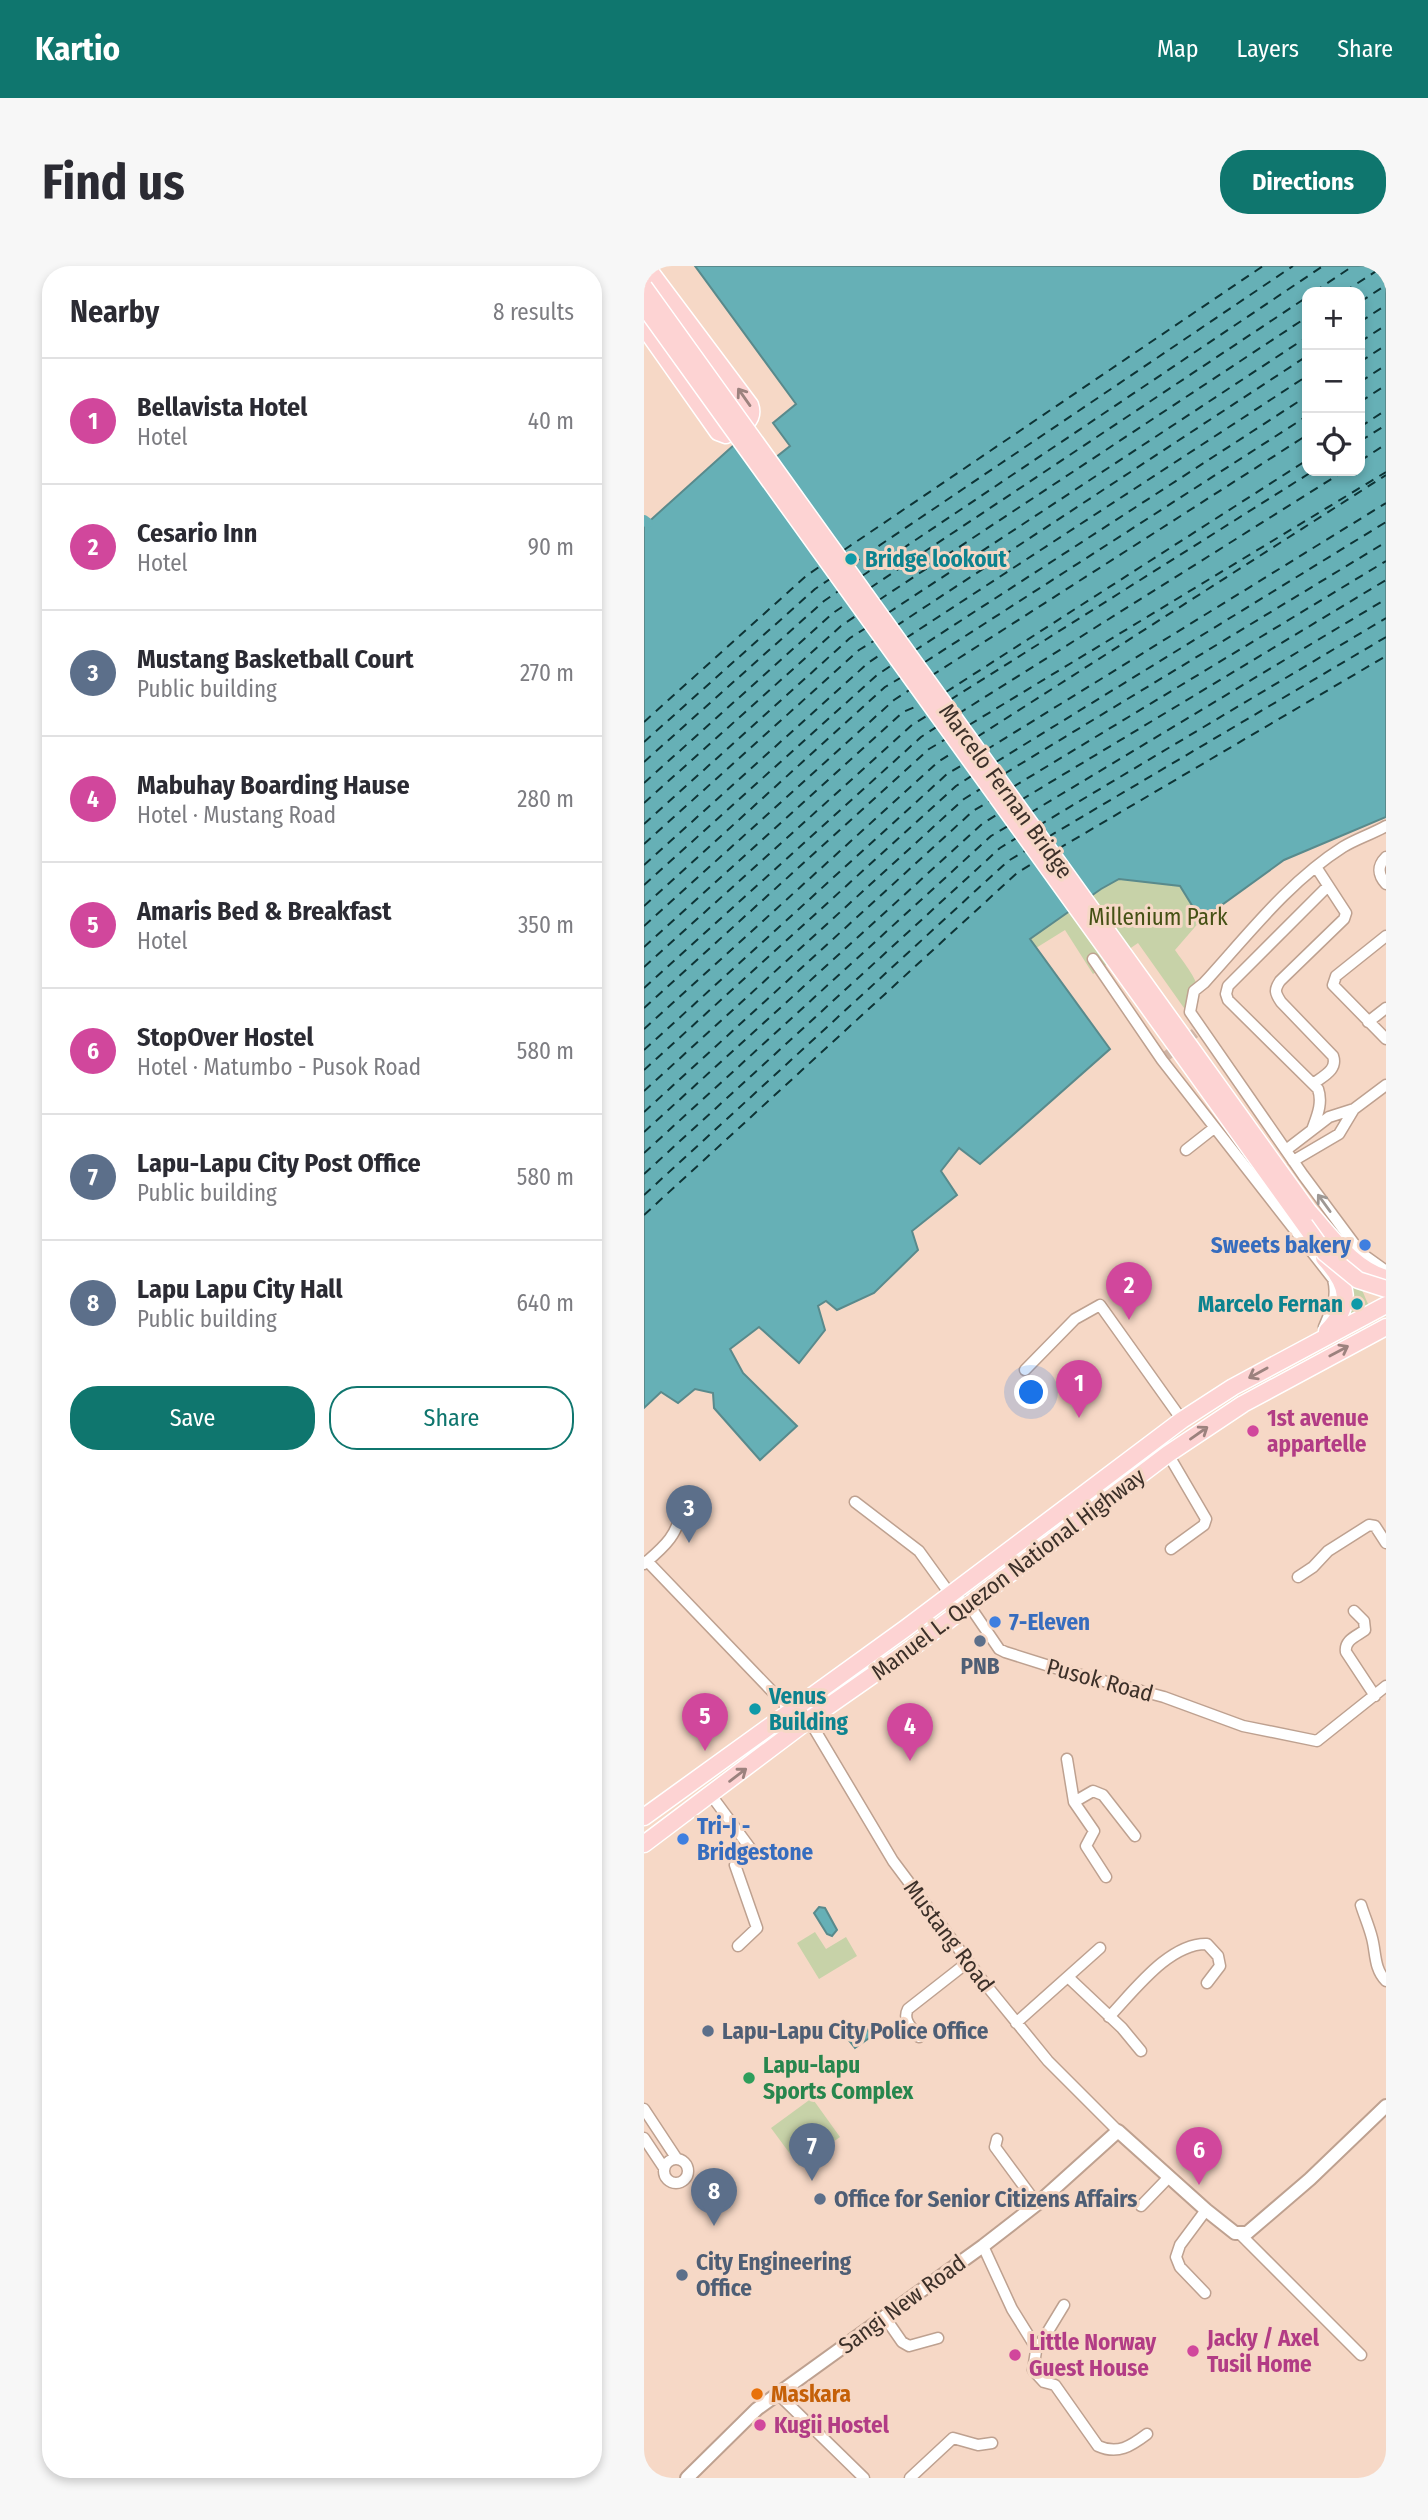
<!DOCTYPE html>
<meta charset="utf-8">
<style>
:root{--surface:#fff;--page:#f7f7f7;--text:#2b2b33;--muted:#7c7c81;--line:#e1e1e2;--accent:#0f766e}
body{margin:0;font-family:"Fira Sans Condensed",sans-serif;background:var(--page);color:var(--text)}
.controls{position:absolute;right:21px;top:21px;display:grid;overflow:hidden;border-radius:14px;box-shadow:0 4px 10px #0003}
.controls button{width:63px;height:63px;display:grid;place-items:center;padding:0;border:0;border-bottom:2px solid var(--line);background:var(--surface);color:var(--text);font:35px sans-serif}
.you{position:absolute;left:388px;top:1127px;width:24px;height:24px;margin:-18px;border:5px solid #fff;border-radius:50%;background:#1a73e8;box-shadow:0 0 0 10px #1a73e833}
.badge{display:grid;place-items:center;width:46px;height:46px;border-radius:50%;background:var(--accent);color:#fff;font-size:23px;font-weight:700}
.pin{position:absolute;translate:-50% -58px;filter:drop-shadow(0 2px 4px #0008)}
.pin::after{content:'';position:absolute;top:37px;width:24px;height:21px;background:inherit;clip-path:polygon(0 0,100% 0,50% 100%)}
.list{margin:0;padding:0;list-style:none}
h2{display:flex;justify-content:space-between;align-items:center;height:91px;margin:0;padding:0 28px;font-size:30px}
h2 small{font-size:23px;font-weight:400;color:var(--muted)}
.list li{display:grid;grid-template-columns:46px 1fr auto;gap:21px;align-items:center;box-sizing:border-box;height:126px;padding:0 28px;border-top:2px solid var(--line)}
.list b{display:block;font-size:26px;white-space:nowrap}
.list p{margin:0;font-size:23px;white-space:nowrap;color:var(--muted)}
.list em{font-size:23px;font-style:normal;color:var(--muted)}
.actions{display:flex;gap:14px;padding:21px 28px}
.actions a{flex:1;padding:16px 0;border:2px solid var(--accent);border-radius:28px;text-align:center;font-size:24px;color:var(--accent)}
.actions .main{background:var(--accent);color:#fff}
.icon{flex:none;width:38px;height:38px;fill:none;stroke:currentColor;stroke-width:2;stroke-linecap:round;stroke-linejoin:round}
.map{position:relative;flex:none;width:742px;height:2212px;overflow:hidden;border-radius:28px}
header{display:flex;align-items:center;gap:42px;box-sizing:border-box;height:98px;padding:0 35px;background:var(--accent);color:#fff}
header strong{font-size:33px}
nav{display:flex;gap:38px;margin-inline-start:auto;font-size:24px}
.intro{display:flex;align-items:center;justify-content:space-between;box-sizing:border-box;height:168px;padding:0 42px}
h1{margin:0;font-size:49px}
.button{padding:18px 32px;border-radius:28px;background:var(--accent);color:#fff;font-size:24px;font-weight:700}
main{display:flex;gap:42px;padding:0 42px}
aside{flex:1;background:var(--surface);border-radius:28px;box-shadow:0 4px 10px #0003}
.map>svg:first-child{display:block}
.green{fill:#c7d2a8}
.water{fill:#66b0b6;stroke:#598a8c;stroke-width:2;fill-rule:evenodd}
.lines{fill:none;stroke-linecap:round;stroke-linejoin:round}
.canal{stroke:#66b0b6;stroke-width:10}
.ferry{stroke:#0e3436;stroke-width:2;stroke-dasharray:9 7;stroke-linecap:butt}
.minor-tunnel{stroke:#d1b6a7;stroke-width:10;stroke-dasharray:10 5;stroke-linecap:butt}
.minor-casing{stroke:#bea190;stroke-width:13}
.tertiary-casing{stroke:#bea190;stroke-width:16}
.primary-casing{stroke:#fff;stroke-width:19}
.minor{stroke:#fff;stroke-width:10}
.tertiary{stroke:#fff;stroke-width:12}
.primary{stroke:#fdd3d3;stroke-width:16}
.primary-bridge-casing{stroke:#fff;stroke-width:19;stroke-linecap:butt}
.primary-bridge{stroke:#fdd3d3;stroke-width:16}
.oneway{stroke:#9c827e}
.oneway2{stroke:#9e9894}
.culture-dot{fill:#0f9aa8;stroke:#f6d8c6;stroke-width:2.5}
.shop-dot{fill:#3f7fe0;stroke:#f6d8c6;stroke-width:2.5}
.hotel-dot{fill:#d1479c;stroke:#f6d8c6;stroke-width:2.5}
.service-dot{fill:#5c6f8a;stroke:#f6d8c6;stroke-width:2.5}
.leisure-dot{fill:#2e9e5b;stroke:#f6d8c6;stroke-width:2.5}
.food-dot{fill:#e8710a;stroke:#f6d8c6;stroke-width:2.5}
.labels{text-anchor:middle;stroke-width:6;stroke-linejoin:round;paint-order:stroke}
.culture-label{font-size:23px;font-weight:bold;fill:#0d838f;stroke:#f6d8c6;text-anchor:start}
.street-label{font-size:23px;fill:#3c3029;stroke:#f6d8c6}
.park-label{font-size:23px;fill:#455115;stroke:#f6d8c6}
.shop-label{font-size:23px;font-weight:bold;fill:#366cbe;stroke:#f6d8c6;text-anchor:start}
.hotel-label{font-size:23px;font-weight:bold;fill:#b23c85;stroke:#f6d8c6;text-anchor:start}
.service-label{font-size:23px;font-weight:bold;fill:#4e5e75;stroke:#f6d8c6;text-anchor:start}
.leisure-label{font-size:23px;font-weight:bold;fill:#27864d;stroke:#f6d8c6;text-anchor:start}
.food-label{font-size:23px;font-weight:bold;fill:#c56008;stroke:#f6d8c6;text-anchor:start}
</style>
<header>
<strong>Kartio</strong>
<nav><a>Map</a><a>Layers</a><a>Share</a></nav>
</header>
<div class="intro"><h1>Find us</h1><a class="button">Directions</a></div>
<main>
<aside>
<h2>Nearby<small>8 results</small></h2>
<ul class="list">
<li><span class="badge" style="background:#d1479c">1</span><div><b>Bellavista Hotel</b><p>Hotel</p></div><em>40 m</em></li>
<li><span class="badge" style="background:#d1479c">2</span><div><b>Cesario Inn</b><p>Hotel</p></div><em>90 m</em></li>
<li><span class="badge" style="background:#5c6f8a">3</span><div><b>Mustang Basketball Court</b><p>Public building</p></div><em>270 m</em></li>
<li><span class="badge" style="background:#d1479c">4</span><div><b>Mabuhay Boarding Hause</b><p>Hotel · Mustang Road</p></div><em>280 m</em></li>
<li><span class="badge" style="background:#d1479c">5</span><div><b>Amaris Bed &amp; Breakfast</b><p>Hotel</p></div><em>350 m</em></li>
<li><span class="badge" style="background:#d1479c">6</span><div><b>StopOver Hostel</b><p>Hotel · Matumbo - Pusok Road</p></div><em>580 m</em></li>
<li><span class="badge" style="background:#5c6f8a">7</span><div><b>Lapu-Lapu City Post Office</b><p>Public building</p></div><em>580 m</em></li>
<li><span class="badge" style="background:#5c6f8a">8</span><div><b>Lapu Lapu City Hall</b><p>Public building</p></div><em>640 m</em></li>
</ul>
<div class="actions"><a class="main">Save</a><a>Share</a></div>
</aside>
<div class="map">
<svg width="742" height="2212" viewBox="0 0 742 2212">
<rect width="100%" height="100%" fill="#f6d8c6"/>
<!-- green -->
<path class="green" d="M475 613 536 620 557 654 531 684C544 703 569 729 545 749L494 677 449 708 421 664 392 682 385 673 457 623Z
M706 1017 718 1024 724 1038 722 1047 697 1059Z
M171 1666 182 1683 202 1671 213 1690 175 1713 153 1677Z
M168 1832 196 1871 155 1900 127 1862Z"/>
<!-- water -->
<path class="water" d="M51 0H742V551L640 594 557 654 536 620 475 613 457 623 386 673 466 783 336 898 315 882 297 905 313 929 268 965 274 984 230 1027 193 1044 182 1035 174 1040 181 1064 155 1097 115 1061 86 1083 99 1107 153 1160 116 1194 70 1142 69 1127 51 1123 34 1137 17 1126 0 1142V260L101 169 122 199 146 180 129 157 152 138ZM663 26H716V205H663Z
M175 1641 181 1642 193 1664 188 1670 183 1668 170 1647Z
M221 1760 228 1770 211 1782 203 1772Z"/>
<g class="lines">
<!-- canal -->
<path class="canal" d="M0 254 4 257"/>
<!-- ferry -->
<path class="ferry" d="M670 26 709 0
M700 26 740 0
M716 36 742 19
M716 56 742 39
M716 76 742 59
M716 96 742 79
M716 116 742 99
M716 136 742 119
M716 161 742 144
M716 175 742 159
M716 195 742 178
M200 284 619 0
M208 298 649 0
M218 310 679 0
M226 322 663 31
M235 334 663 51
M244 347 663 71
M252 360 663 90
M262 372 663 110
M270 385 663 130
M281 396 663 150
M287 410 663 169
M302 426 663 194
M306 434 669 205
M314 448 700 205
M0 456 162 310 178 299
M325 459 742 206
M333 471 742 209
M0 476 171 323 186 313
M342 484 742 237
M0 496 180 335 196 324
M352 496 742 256
M360 508 742 276
M0 517 189 347 204 337
M369 521 742 295
M377 534 742 314
M0 537 197 360 213 349
M386 547 742 333
M0 558 206 372 222 362
M394 560 742 352
M404 571 742 371
M0 578 215 384 233 373
M414 583 742 390
M0 599 224 397 240 386
M0 619 233 409 248 399
M0 640 241 421 258 411
M0 660 250 434 267 423
M0 681 259 446 278 438
M0 701 268 459 284 449
M0 722 277 471 294 460
M0 742 285 483 302 473
M0 763 294 496 311 485
M0 784 303 508 320 498
M0 804 312 520 329 509
M0 825 320 533 338 522
M0 846 329 545 346 535
M0 866 338 558 354 548
M0 887 347 570 366 559
M0 908 356 582 374 571
M0 929 364 595 381 585
M0 949 373 607 391 596"/>
<!-- minor-tunnel -->
<path class="minor-tunnel" d="M520 792 551 767"/>
<!-- minor casing -->
<g class="minor-casing">
<path id="minor" d="M742 560C728 568 712 573 699 581 644 616 603 670 560 717L550 725 546 746 659 909 717 987 742 1005
M742 591C733 600 734 609 742 618
M742 670 692 710 689 719 742 773
M449 693 518 794 689 1013C694 1032 687 1044 680 1061
M724 756 742 742
M669 818C679 810 694 804 689 790L637 736C631 727 630 724 636 715L700 653 702 647 674 604
M668 864C673 850 679 837 674 823L584 734 582 728 584 720 684 620
M542 884 570 862
M642 884 685 851 710 843 742 819
M649 895 695 868 710 843
M381 1104 431 1053 456 1039 538 1154
M524 1188 562 1253 560 1259 527 1283
M211 1236 275 1285 306 1328 325 1339 355 1383 361 1386 418 1404 520 1431 599 1460 673 1475 742 1420
M3 1295 147 1445
M0 1298C19 1282 38 1266 36 1239
M654 1311 669 1301 684 1285 725 1259 731 1260 742 1277
M710 1345 720 1355 721 1364C713 1370 700 1374 702 1386L731 1430
M165 1454 249 1595 338 1714 404 1795 474 1865
M423 1493 430 1536 450 1565 442 1580 462 1611
M67 1529 109 1586 91 1599 113 1662 94 1680
M430 1536 449 1525 459 1529 491 1570
M717 1639C720 1649 725 1660 728 1672 732 1687 730 1703 742 1715
M425 1712 478 1762 497 1785
M465 1751C490 1725 525 1677 563 1678L574 1690 576 1700 563 1717
M372 1757 456 1682
M275 1771C268 1762 258 1754 264 1743L324 1696
M0 1843 33 1893
M0 1872 20 1902
M353 1873 351 1881 393 1938
M20 1905a12 12 0 1 1 24 0a12 12 0 1 1-24 0Z
M497 1940 525 1911
M597 1969 717 2089
M339 1980 368 2043 391 2080 392 2085 389 2104 400 2116 411 2119 454 2180C474 2189 487 2180 503 2168
M561 2027 536 2001 532 1991 536 1979 562 1944
M240 2050 258 2076 265 2080 294 2072
M392 2085 420 2039
M134 2128 220 2212
M266 2212 309 2172 334 2179 348 2177"/>
</g>
<!-- tertiary casing -->
<g class="tertiary-casing">
<path id="tertiary" d="M43 2212 113 2143 339 1980 393 1938 474 1865 562 1944 591 1967H603L666 1913 742 1840"/>
</g>
<!-- primary casing -->
<g class="primary-casing">
<path id="primary" d="M0 61 74 166 82 169C95 162 112 156 106 139L2 0
M665 946C687 970 709 1003 742 1012
M680 992C705 1019 709 1038 683 1065
M0 1551 262 1362 538 1154 589 1121 742 1039
M0 1578 166 1453 272 1379 524 1188 599 1138 742 1061"/>
</g>
<!-- minor -->
<use href="#minor" class="minor"/>
<!-- tertiary -->
<use href="#tertiary" class="tertiary"/>
<!-- primary -->
<use href="#primary" class="primary"/>
<!-- primary-bridge casing -->
<g class="primary-bridge-casing">
<path id="primary-bridge" d="M0 21 665 946
M0 40 681 987 714 1014 742 1023"/>
</g>
<!-- primary-bridge -->
<use href="#primary-bridge" class="primary-bridge"/>
</g>
<!-- one-way arrows -->
<defs><path id="oneway-shaft" d="M-6 0H5M1.5-3L5.5 0L1.5 3" fill="none" stroke-width="1.6" stroke-linecap="round" stroke-linejoin="round" transform="scale(1.75)"/></defs>
<g class="oneway">
<use href="#oneway-shaft" transform="translate(100 131) rotate(-125)"/>
<use href="#oneway-shaft" transform="translate(695 1085) rotate(-28)"/>
<use href="#oneway-shaft" transform="translate(614 1107) rotate(151)"/>
<use href="#oneway-shaft" transform="translate(555 1167) rotate(-35)"/>
<use href="#oneway-shaft" transform="translate(94 1509) rotate(-37)"/>
</g>
<use class="oneway2" href="#oneway-shaft" transform="translate(680 937) rotate(-126)"/>
<!-- markers -->
<g class="culture-dot">
<circle cx="207" cy="293" r="7"/>
<circle cx="713" cy="1038" r="7"/>
<circle cx="111" cy="1443" r="7"/>
</g>
<g class="shop-dot">
<circle cx="721" cy="979" r="7"/>
<circle cx="351" cy="1356" r="7"/>
<circle cx="39" cy="1573" r="7"/>
</g>
<g class="hotel-dot">
<circle cx="609" cy="1165" r="7"/>
<circle cx="549" cy="2085" r="7"/>
<circle cx="371" cy="2089" r="7"/>
<circle cx="116" cy="2159" r="7"/>
</g>
<g class="service-dot">
<circle cx="336" cy="1375" r="7"/>
<circle cx="64" cy="1765" r="7"/>
<circle cx="176" cy="1933" r="7"/>
<circle cx="38" cy="2009" r="7"/>
</g>
<circle class="leisure-dot" cx="105" cy="1812" r="7"/>
<circle class="food-dot" cx="113" cy="2128" r="7"/>
<g class="labels">
<!-- culture labels -->
<g class="culture-label">
<text x="221" y="301">Bridge lookout</text>
<text x="699" y="1046" text-anchor="end">Marcelo Fernan</text>
<text x="125" y="1438">Venus<tspan x="125" dy="26">Building</tspan></text>
</g>
<!-- street labels -->
<g class="street-label">
<text transform="translate(362 525) rotate(54)" y="8">Marcelo Fernan Bridge</text>
<text transform="translate(364 1308) rotate(-37)" y="8">Manuel L. Quezon National Highway</text>
<text transform="translate(456 1414) rotate(15)" y="8">Pusok Road</text>
<text transform="translate(305 1670) rotate(53)" y="8">Mustang Road</text>
<text transform="translate(258 2038) rotate(-36)" y="8">Sangi New Road</text>
</g>
<!-- park labels -->
<g class="park-label">
<text x="514" y="659">Millenium Park</text>
</g>
<!-- shop labels -->
<g class="shop-label">
<text x="707" y="987" text-anchor="end">Sweets bakery</text>
<text x="365" y="1364">7-Eleven</text>
<text x="53" y="1568">Tri-J -<tspan x="53" dy="26">Bridgestone</tspan></text>
</g>
<!-- hotel labels -->
<g class="hotel-label">
<text x="623" y="1160">1st avenue<tspan x="623" dy="26">appartelle</tspan></text>
<text x="563" y="2080">Jacky / Axel<tspan x="563" dy="26">Tusil Home</tspan></text>
<text x="385" y="2084">Little Norway<tspan x="385" dy="26">Guest House</tspan></text>
<text x="130" y="2167">Kugii Hostel</text>
</g>
<!-- service labels -->
<g class="service-label">
<text x="336" y="1408" text-anchor="middle">PNB</text>
<text x="78" y="1773">Lapu-Lapu City Police Office</text>
<text x="190" y="1941">Office for Senior Citizens Affairs</text>
<text x="52" y="2004">City Engineering<tspan x="52" dy="26">Office</tspan></text>
</g>
<!-- leisure labels -->
<g class="leisure-label">
<text x="119" y="1807">Lapu-lapu<tspan x="119" dy="26">Sports Complex</tspan></text>
</g>
<!-- food labels -->
<g class="food-label">
<text x="127" y="2136">Maskara</text>
</g>
</g>
</svg>
<div class="controls">
<button>+</button>
<button>−</button>
<button><svg class="icon" aria-label="locate" viewBox="0 0 24 24"><circle cx="12" cy="12" r="6"/><path d="M12 2v4M12 18v4M2 12h4M18 12h4"/></svg></button>
</div>
<div class="you"></div>
<div class="pin badge" style="left:435px;top:1152px;background:#d1479c">1</div>
<div class="pin badge" style="left:485px;top:1054px;background:#d1479c">2</div>
<div class="pin badge" style="left:45px;top:1277px;background:#5c6f8a">3</div>
<div class="pin badge" style="left:266px;top:1495px;background:#d1479c">4</div>
<div class="pin badge" style="left:61px;top:1485px;background:#d1479c">5</div>
<div class="pin badge" style="left:555px;top:1919px;background:#d1479c">6</div>
<div class="pin badge" style="left:168px;top:1915px;background:#5c6f8a">7</div>
<div class="pin badge" style="left:70px;top:1960px;background:#5c6f8a">8</div>
</div>
</main>
